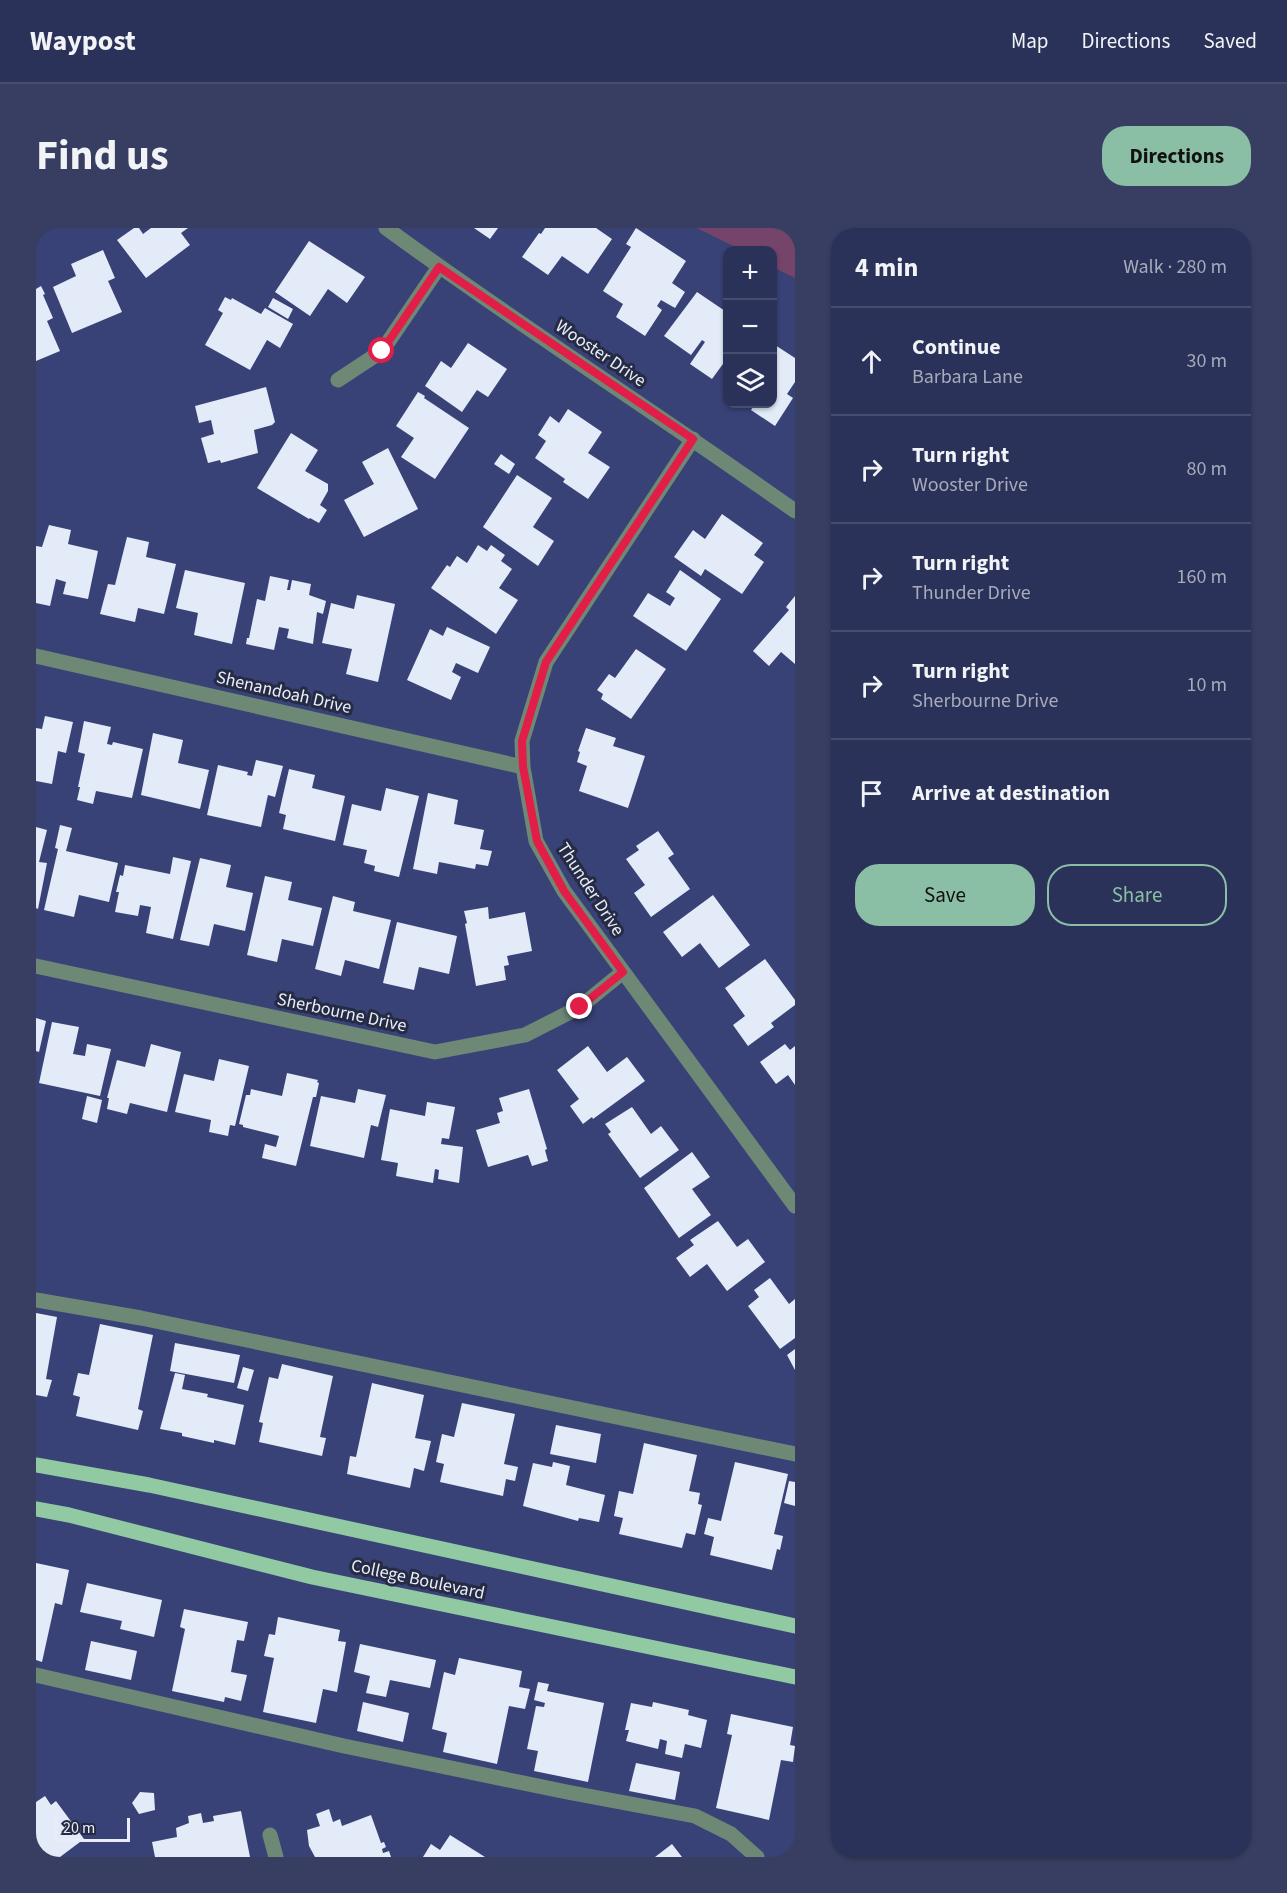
<!DOCTYPE html>
<meta charset="utf-8">
<style>
:root{--surface:#2b3259;--page:#373e62;--text:#f1f3f6;--muted:#a6aaba;--line:#474d6f;--accent:#8abfa5}
body{margin:0;font-family:"Source Sans 3",sans-serif;background:var(--page);color:var(--text)}
.controls{position:absolute;right:18px;top:18px;display:grid;overflow:hidden;border-radius:12px;box-shadow:0 2px 4px #0004}
.controls button{width:54px;height:54px;display:grid;place-items:center;padding:0;border:0;border-bottom:2px solid var(--line);background:var(--surface);color:var(--text);font:30px sans-serif}
.scale{position:absolute;left:18px;bottom:15px;width:76px;box-sizing:border-box;padding-left:6px;border:3px solid #e9ecf9;border-top:0;font-size:16px;line-height:21px;white-space:nowrap;color:#e9ecf9;-webkit-text-stroke:4px #262b44;paint-order:stroke}
.stop{position:absolute;width:18px;height:18px;margin:-14px;border:4px solid #e11d48;border-radius:50%;background:#fff}
.stop.end{background:#e11d48;border-color:#fff;box-shadow:0 2px 6px #0008}
.list{margin:0;padding:0;list-style:none}
h2{display:flex;justify-content:space-between;align-items:center;height:78px;margin:0;padding:0 24px;font-size:26px}
h2 small{font-size:20px;font-weight:400;color:var(--muted)}
.list li{display:grid;grid-template-columns:39px 1fr auto;gap:18px;align-items:center;box-sizing:border-box;height:108px;padding:0 24px;border-top:2px solid var(--line)}
.list b{display:block;font-size:22px;white-space:nowrap}
.list p{margin:0;font-size:20px;white-space:nowrap;color:var(--muted)}
.list em{font-size:20px;font-style:normal;color:var(--muted)}
.actions{display:flex;gap:12px;padding:18px 24px}
.actions a{flex:1;padding:14px 0;border:2px solid var(--accent);border-radius:24px;text-align:center;font-size:21px;color:var(--accent)}
.actions .main{background:var(--accent);color:#111}
.icon{flex:none;width:33px;height:33px;fill:none;stroke:currentColor;stroke-width:2;stroke-linecap:round;stroke-linejoin:round}
.map{position:relative;flex:none;width:759px;height:1629px;overflow:hidden;border-radius:24px}
header{display:flex;align-items:center;gap:36px;box-sizing:border-box;height:84px;padding:0 30px;background:var(--surface);border-bottom:2px solid var(--line)}
header strong{font-size:28px}
nav{display:flex;gap:33px;margin-inline-start:auto;font-size:21px}
.intro{display:flex;align-items:center;justify-content:space-between;box-sizing:border-box;height:144px;padding:0 36px}
h1{margin:0;font-size:42px}
.button{padding:15px 27px;border-radius:24px;background:var(--accent);color:#111;font-size:21px;font-weight:700}
main{display:flex;gap:36px;padding:0 36px}
aside{flex:1;background:var(--surface);border-radius:24px;box-shadow:0 2px 4px #0004}
.map>svg:first-child{display:block}
.green{fill:#75446b}
.building{fill:#e2ebf7}
.lines{fill:none;stroke-linecap:round;stroke-linejoin:round}
.minor{stroke:#6d8976;stroke-width:15}
.major{stroke:#90c9a2;stroke-width:15}
.route{stroke:#e11d48;stroke-width:8}
.labels{text-anchor:middle;stroke-width:6;stroke-linejoin:round;paint-order:stroke}
.street-label{font-size:18px;fill:#e9ecf9;stroke:#262b44}
</style>
<header>
<strong>Waypost</strong>
<nav><a>Map</a><a>Directions</a><a>Saved</a></nav>
</header>
<div class="intro"><h1>Find us</h1><a class="button">Directions</a></div>
<main>
<div class="map">
<svg width="759" height="1629" viewBox="0 0 759 1629">
<rect width="100%" height="100%" fill="#394277"/>
<!-- green -->
<path class="green" d="M661 0H759V50L737 39 736 22H705Z"/>
<!-- building -->
<path class="building" d="M98 0H103L107 6 115 0H152L145 5 154 17 110 50 81 12Z
M438 0H462L454 11Z
M509 0H560L576 11 552 46 526 28 512 47 486 29 503 5 505 6Z
M600 0 650 33 636 55 649 64 639 80 625 72 621 78 626 82 609 108 580 89 587 76 567 63 595 19 590 16Z
M273 13 329 49 311 75 292 61 274 88 239 64Z
M67 22 79 50 72 53 86 84 36 105 17 59 40 48 35 36Z
M5 58 9 66 7 67 17 90 11 93 24 123 0 133V61Z
M661 64 692 85V129L676 151 654 136 669 114 666 112 655 127 628 108Z
M189 69 195 72 196 70 225 86 229 80 257 96 244 120 231 112 214 142 169 117 187 85 182 82Z
M237 70 257 81 252 91 232 79Z
M432 115 471 141 452 169 441 162 426 184 389 158 405 133 415 140Z
M736 115 759 130V154L751 166 757 170 739 198 715 182 719 176H736Z
M230 159 239 194 236 197 218 202 222 225 185 235 184 232 172 235 165 210 178 206 175 192 163 195 159 178Z
M382 164 389 168 388 170 433 200 399 251 365 229 378 210 360 198Z
M532 181 566 204 552 225 574 239 552 271 527 254 529 251 499 230 510 213 502 207 514 188 523 195Z
M255 205 282 222 269 243 292 256V263L284 277 291 282 283 295 274 290 273 291 221 260Z
M352 220 382 281 328 309 308 272 338 256 326 234Z
M465 226 479 236 473 246 458 236Z
M481 247 516 270 497 299 518 313 502 338 447 299Z
M686 286 727 315 718 327 728 334 706 366 669 341 665 348 638 329 657 302 669 311Z
M13 297 35 302 32 316 62 323 52 371 27 366 30 354 20 351 14 378 0 375V318L6 319Z
M91 309 113 314 110 329 140 336 128 386 102 380 99 394 64 386 72 356 79 357Z
M442 317 451 323 455 317 469 327 465 333 476 341 463 360 482 372 460 406 395 360 411 337 414 339 421 328 431 335Z
M149 342 209 355 196 416 158 407 162 385 140 380Z
M644 342 685 371 650 423 597 388 612 365 634 378 639 370 630 364Z
M234 348 253 352 251 362H254L256 352 275 356 273 367 290 373 287 386 281 384 277 416 251 410 253 401 243 399 238 422 210 416 211 410H213L221 371 229 373Z
M321 367 359 376 342 454 310 446 316 421 286 415 295 375 318 381Z
M759 368V436L745 424 733 438 717 423 753 382 750 379Z
M411 399 454 419 442 445 420 435 416 444 425 449 415 472 371 452 394 401 407 408Z
M600 421 630 441 595 491 565 471 567 466 561 462 573 446 579 450Z
M9 488 37 494 30 525 22 523 16 556 0 553V500L6 501Z
M48 493 75 499 71 516 76 517 77 514 107 521 96 570 60 563 57 576 41 572 44 559H42L49 526 42 524Z
M550 500 580 510 577 518 609 528 592 580 543 563 551 538 541 534 544 524 542 523Z
M117 505 147 512 142 535 173 542 164 581 105 567Z
M220 532 247 538 239 569 232 567 225 599 171 587 182 537 212 544 211 547 216 548Z
M253 541 279 547 276 560 309 568 299 613 247 601 250 587 243 585Z
M350 560 383 568 363 649 338 643 339 638 328 635 331 622 307 617 316 576 345 583Z
M392 565 422 572 418 596 448 602 444 621 456 623 452 638 440 636 439 641 403 634 401 646 377 641Z
M24 597 36 600 30 623 82 635 73 674 43 667 38 689 8 682 22 621 19 620Z
M0 599 11 602 3 634 11 635 2 681 0 680Z
M622 603 638 626 632 630 654 661 615 689 598 665 609 657 590 631 603 622 600 618Z
M137 629 155 633 137 711 110 705 115 679 104 677 102 688 79 684 83 664H80L84 647 87 648 89 637 134 646Z
M164 630 195 637 190 659 217 665 209 703 178 696 173 718 144 712Z
M229 648 256 654 252 672 286 680 277 718 246 711 241 734 211 727Z
M677 667 714 717 683 740 664 715 646 729 627 704Z
M297 668 319 674 317 683 355 692 343 741 309 732 305 748 279 741Z
M452 679 453 691 489 684 496 723 471 728 473 737 468 738 470 752 440 758 429 696 431 695 428 683Z
M361 694 421 708 413 746 383 739 378 762 347 755Z
M729 731 759 772V777L735 795 738 799 712 818 697 797 709 788 689 760Z
M0 790 10 793 3 824 0 823Z
M16 794 43 799 37 826 49 828 51 816 75 821 64 868 3 855Z
M115 816 145 824 131 884 94 875 91 886 71 881 73 870H71L81 832 109 839Z
M749 816 754 822 759 818V857L752 847 740 856 724 834Z
M552 818 571 844 591 829 609 853 557 891 556 889 547 896 534 878 543 871 521 842Z
M183 831 213 838 199 898 194 897 192 908 173 904 175 892 139 884 148 846 178 853Z
M251 845 282 852 281 854 283 855 280 869H277L260 938 226 930 229 916 240 919 243 908 207 899V897L203 896 210 867H214L215 861 246 868Z
M322 861 350 867 342 899 335 897 328 930 274 918 285 868 319 875Z
M493 861 511 921 509 922 512 933 496 938 492 927 452 939 440 902 464 895 461 885 467 883 463 870Z
M51 868 66 872 61 895 46 891Z
M391 874 419 879 413 911 406 910 405 916 427 919 423 955 402 951 403 942 399 941 397 955 360 948 362 935 345 932 354 881 389 888Z
M596 879 615 906 625 898 643 922 604 950 572 906 575 904 569 896Z
M656 924 674 949 656 961 675 987 643 1010 608 960Z
M682 993 701 1019 712 1011 729 1034 691 1063 671 1036 654 1049 640 1030 658 1017 654 1012Z
M734 1050 753 1076 759 1071V1110L744 1121 712 1078 723 1069 718 1062Z
M0 1085 21 1089 10 1151 16 1152 11 1169 0 1167Z
M64 1096 117 1107 102 1181 107 1183 102 1202 40 1188 44 1169 37 1167 42 1145 53 1147Z
M139 1115 204 1127 198 1155 134 1143Z
M759 1121V1142L751 1127Z
M246 1136 297 1148 284 1209 290 1210 286 1228 223 1214 227 1195 223 1194 233 1149 242 1151Z
M207 1139 218 1142 212 1163 201 1160Z
M139 1145 149 1147 146 1161 172 1166 171 1169 208 1177 199 1217 178 1212V1215L146 1208V1205L124 1201Z
M336 1155 388 1167 379 1210 395 1213 388 1243 378 1240 374 1260 311 1246 314 1228 320 1229Z
M426 1175 479 1186 468 1236 482 1239 479 1253 470 1251 467 1268 404 1254 408 1236 400 1234 406 1206 418 1209Z
M520 1197 565 1206 560 1235 514 1226Z
M608 1215 661 1227 653 1263 664 1265 662 1276 666 1277 659 1307 650 1305 646 1320 583 1306 587 1290 578 1288 583 1263 597 1266Z
M517 1234 534 1238 530 1257 569 1267 563 1294 543 1290 542 1293 487 1278 497 1235 516 1239Z
M699 1234 752 1246 738 1306 747 1308 744 1322 741 1321 736 1342 674 1327 678 1309 668 1306 672 1290 685 1293Z
M753 1253 759 1254V1278L748 1275Z
M0 1335 33 1342 26 1377 19 1375 6 1434 0 1432Z
M51 1355 126 1372 118 1409 84 1401 86 1393 44 1384Z
M148 1381 212 1394 208 1413 201 1412 195 1444 211 1447 205 1473 189 1469 188 1474 136 1463 149 1401 144 1399Z
M242 1389 304 1402 302 1413 310 1414 301 1464 287 1461 280 1495 227 1484 238 1430 228 1428 233 1406 239 1407Z
M55 1413 101 1423 95 1452 49 1442Z
M324 1416 400 1432 394 1460 354 1452 350 1469 330 1465 334 1448 318 1444Z
M423 1430 486 1443 483 1459 494 1461 489 1481 473 1478 461 1536 407 1524 411 1505 396 1501 408 1444 419 1447Z
M502 1454 513 1456 511 1463 568 1475 552 1554 498 1543 502 1523 491 1521 500 1478 508 1479 509 1475 498 1472Z
M327 1474 373 1485 367 1514 321 1503Z
M617 1474 653 1482 652 1487 671 1492 665 1520 649 1516 646 1530 629 1526 631 1513 624 1511 622 1521 590 1513 593 1502H589L595 1475 616 1479Z
M695 1486 757 1499 754 1517 759 1518 757 1534 745 1532 733 1592 680 1580 696 1507 691 1506Z
M600 1535 644 1544 639 1572 593 1563Z
M104 1564 118 1565 119 1582 103 1586 96 1575Z
M9 1568 15 1577 20 1573 48 1611 24 1629H0V1574Z
M293 1581 297 1594 304 1591 306 1598 335 1587 345 1615 348 1614 350 1619 346 1621 347 1625 353 1623 355 1629H279L273 1618 271 1602 284 1598 280 1586Z
M205 1583 214 1629H119L116 1614 141 1609 140 1600 153 1595 152 1588 165 1585 167 1595 178 1593 177 1588Z
M414 1607 449 1629H387L395 1616 404 1622Z
M636 1616 646 1629H619Z"/>
<g class="lines">
<!-- minor -->
<path class="minor" d="M350 0C484 98 624 187 759 283
M302 152 346 123 403 39
M657 211 510 434 486 513 487 539 500 613 528 663 759 978
M0 428 487 539
M0 738 399 824 489 807 544 779 587 744
M0 1072 105 1090 759 1226
M0 1447 308 1518 531 1564 659 1588 695 1606 721 1629
M234 1607 240 1629"/>
<!-- major -->
<path class="major" d="M0 1237 113 1257 759 1398
M0 1281 33 1287 276 1349 759 1449"/>
</g>
<g class="lines">
<!-- route -->
<path class="route" d="M346 123 403 39 657 211 510 434 486 513 487 539 501 613 528 663 587 744 544 779"/>
</g>
<g class="labels">
<!-- street labels -->
<g class="street-label">
<text transform="translate(565 125) rotate(34)" y="6">Wooster Drive</text>
<text transform="translate(248 464) rotate(13)" y="6">Shenandoah Drive</text>
<text transform="translate(555 661) rotate(57)" y="6">Thunder Drive</text>
<text transform="translate(306 784) rotate(12)" y="6">Sherbourne Drive</text>
<text transform="translate(382 1351) rotate(12)" y="6">College Boulevard</text>
</g>
</g>
</svg>
<div class="controls">
<button>+</button>
<button>−</button>
<button><svg class="icon" aria-label="layers" viewBox="0 0 24 24"><path d="M12 4l9 5-9 5-9-5zM3 14l9 5 9-5"/></svg></button>
</div>
<div class="scale">20 m</div>
<div class="stop" style="left:346px;top:123px"></div>
<div class="stop end" style="left:544px;top:779px"></div>
</div>
<aside>
<h2>4 min<small>Walk · 280 m</small></h2>
<ul class="list">
<li><svg class="icon" aria-label="ahead" viewBox="0 0 24 24"><path d="M12 20V5M6 11l6-6 6 6"/></svg><div><b>Continue</b><p>Barbara Lane</p></div><em>30 m</em></li>
<li><svg class="icon" aria-label="right" viewBox="0 0 24 24"><path d="M7 20v-9h11M14 6l5 5-5 5"/></svg><div><b>Turn right</b><p>Wooster Drive</p></div><em>80 m</em></li>
<li><svg class="icon" aria-label="right" viewBox="0 0 24 24"><path d="M7 20v-9h11M14 6l5 5-5 5"/></svg><div><b>Turn right</b><p>Thunder Drive</p></div><em>160 m</em></li>
<li><svg class="icon" aria-label="right" viewBox="0 0 24 24"><path d="M7 20v-9h11M14 6l5 5-5 5"/></svg><div><b>Turn right</b><p>Sherbourne Drive</p></div><em>10 m</em></li>
<li><svg class="icon" aria-label="arrive" viewBox="0 0 24 24"><path d="M6 21V4h12l-3 4 3 4H6"/></svg><div><b>Arrive at destination</b></div></li>
</ul>
<div class="actions"><a class="main">Save</a><a>Share</a></div>
</aside>
</main>
